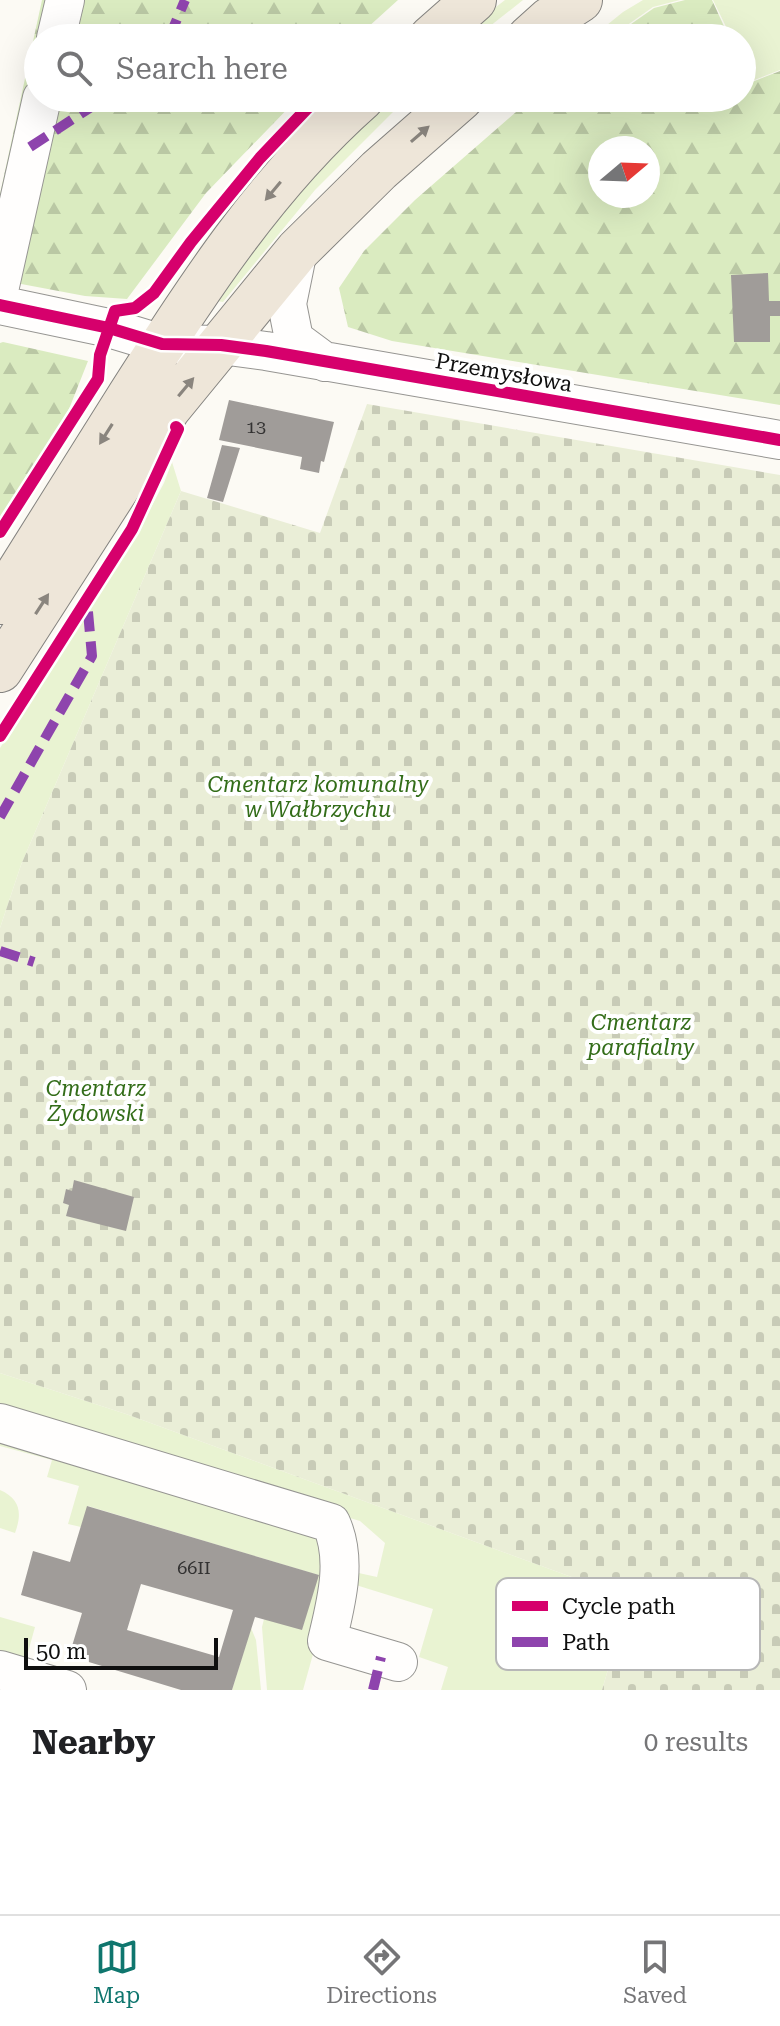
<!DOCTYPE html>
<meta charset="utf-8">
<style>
:root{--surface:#fff;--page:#f2f2f2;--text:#202124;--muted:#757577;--line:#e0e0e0;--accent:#0f766e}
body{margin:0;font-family:"Roboto Serif",serif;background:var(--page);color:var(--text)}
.compass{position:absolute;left:588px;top:136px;width:72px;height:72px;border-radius:50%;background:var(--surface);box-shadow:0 8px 32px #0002;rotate:71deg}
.scale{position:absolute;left:24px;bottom:20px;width:194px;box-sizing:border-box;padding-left:8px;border:4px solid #0f0f0f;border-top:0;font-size:22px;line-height:28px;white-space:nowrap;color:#0f0f0f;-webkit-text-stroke:6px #fff;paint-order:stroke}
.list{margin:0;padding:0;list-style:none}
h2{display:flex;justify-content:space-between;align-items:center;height:104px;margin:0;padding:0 32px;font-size:34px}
h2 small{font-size:26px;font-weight:400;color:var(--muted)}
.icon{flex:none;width:44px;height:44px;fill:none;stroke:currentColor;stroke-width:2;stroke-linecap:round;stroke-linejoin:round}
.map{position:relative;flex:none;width:780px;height:1690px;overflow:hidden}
.search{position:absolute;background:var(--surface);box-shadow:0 8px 32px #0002;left:24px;right:24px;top:24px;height:88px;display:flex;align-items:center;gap:20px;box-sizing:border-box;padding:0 28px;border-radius:44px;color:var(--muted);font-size:30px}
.sheet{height:224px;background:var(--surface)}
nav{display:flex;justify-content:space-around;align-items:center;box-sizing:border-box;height:112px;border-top:2px solid var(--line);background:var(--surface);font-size:22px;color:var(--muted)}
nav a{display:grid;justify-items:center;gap:4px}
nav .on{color:var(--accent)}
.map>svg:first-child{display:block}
.grass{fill:#e9f3d2}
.forest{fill:url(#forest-firs);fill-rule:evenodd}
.cemetery{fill:url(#cemetery-stones)}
.building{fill:#a09c99;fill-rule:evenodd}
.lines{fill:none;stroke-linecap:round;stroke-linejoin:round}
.minor-casing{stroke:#969592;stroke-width:40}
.major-casing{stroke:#83827f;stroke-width:46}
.minor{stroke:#fffefd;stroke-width:38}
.major{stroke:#eee6d9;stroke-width:44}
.quiet{stroke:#8e44ad;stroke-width:10;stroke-dasharray:20 10;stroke-linecap:butt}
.cycleway-casing{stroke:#fff;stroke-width:17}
.cycleway{stroke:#d6006c;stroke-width:12}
.oneway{fill:#8a857e}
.labels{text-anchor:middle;stroke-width:8;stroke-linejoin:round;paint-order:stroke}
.number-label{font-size:18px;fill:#333232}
.street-label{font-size:22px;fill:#0f0f0f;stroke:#fff}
.park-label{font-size:22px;font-style:italic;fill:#336d19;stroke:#fff}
.key{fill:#fff;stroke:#b7b7b7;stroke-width:2}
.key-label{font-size:22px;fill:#0f0f0f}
</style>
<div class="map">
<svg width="780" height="1690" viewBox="0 0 780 1690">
<defs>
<pattern id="forest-firs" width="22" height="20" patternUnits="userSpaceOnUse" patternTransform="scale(2)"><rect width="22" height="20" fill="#daebc0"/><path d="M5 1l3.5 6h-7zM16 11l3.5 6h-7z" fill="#bac8a4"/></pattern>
<pattern id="cemetery-stones" width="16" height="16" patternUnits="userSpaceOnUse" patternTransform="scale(2)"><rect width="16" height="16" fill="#eaeed7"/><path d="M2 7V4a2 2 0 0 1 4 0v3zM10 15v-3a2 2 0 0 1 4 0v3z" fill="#c8cbb7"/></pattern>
</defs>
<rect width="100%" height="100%" fill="#fcfaf4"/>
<!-- grass -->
<path class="grass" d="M505 0H523L475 38H456Z
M643 0H680L653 7 609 38H591L623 12Z
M713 0H780V70L742 85V38H727L730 35Z
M391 98H407L315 190 223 302 217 301 262 234 358 129Z
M172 462 181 491 21 865 0 928V748L134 539 164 483Z
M0 1373 126 1414 629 1598 602 1690H441L448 1667 419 1657 433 1609 343 1581 345 1570 377 1577 385 1543 360 1521 0 1415Z
M0 1431 318 1528 334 1579 303 1690H267L262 1627 264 1619 302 1629 318 1575 88 1506 81 1527 68 1524 79 1486 47 1477 52 1460 0 1446Z
M0 1490C21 1499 22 1514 15 1533L0 1528Z
M0 1617 35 1627 25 1663 0 1656Z
M251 1628 256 1640 261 1690H232Z"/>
<!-- forest -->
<path class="forest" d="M42 0H398L356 38H38V98H298L206 193 127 299 85 296 0 280V194Z
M685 0H712L728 35 726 38H611L654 8Z
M780 71V405L392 341 348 327 339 288 364 251 415 200 532 98H742V86ZM600 148H648V196H600Z
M3 342 88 361 69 409 0 525V343Z"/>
<!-- cemetery -->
<path class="cemetery" d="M367 404 780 475V1690H602L629 1598 126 1414 0 1373V928L21 865 181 491 320 533Z"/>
<!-- building -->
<path class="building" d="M768 273 769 301H780V316H770V342H734L731 275Z
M229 400 334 422 324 462 321 461 319 473 300 469 302 457 219 440Z
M222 445 240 448 223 502 207 498Z
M74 1180 134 1197 126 1231 66 1216 69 1205 63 1203 66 1189 72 1191Z
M87 1506 319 1575 302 1630 255 1617 232 1690H181L69 1656 82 1613 21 1595 33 1551 70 1562ZM141 1584 233 1610 219 1657 127 1630Z"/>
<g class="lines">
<!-- minor casing -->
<g class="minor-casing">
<path id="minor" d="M56 38 65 0
M298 250 287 304 294 339 325 362
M0 286 42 98
M0 305 109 328 162 344 221 345 266 351 780 440
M0 1423 331 1523C348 1560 336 1603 327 1641L398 1662
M0 1670 67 1690"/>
</g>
<!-- major casing -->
<g class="major-casing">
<path id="major" d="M431 38 474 0
M529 38 549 20 580 0
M0 602C43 533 87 464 130 395 198 288 267 182 362 98
M0 670 168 409 298 250 379 170 461 98"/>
</g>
<!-- minor -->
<use href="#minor" class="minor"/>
<!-- major -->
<use href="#major" class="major"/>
<!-- quiet -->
<path class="quiet" d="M169 38 185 0
M30 147 105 98
M0 817 92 656 87 601
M0 951 34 962
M373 1690 381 1657"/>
<!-- cycleway casing -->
<g class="cycleway-casing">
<path id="cycleway" d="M0 305 109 328 162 344 221 345 266 351 780 440
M0 532 98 379 100 355 115 311 135 308 154 293 191 242 260 158 317 98
M0 736 132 529 178 429 176 427"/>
</g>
<!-- cycleway -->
<use href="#cycleway" class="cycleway"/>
</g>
<!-- one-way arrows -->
<defs><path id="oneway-solid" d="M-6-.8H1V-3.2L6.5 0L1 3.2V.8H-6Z" transform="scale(2)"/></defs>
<g class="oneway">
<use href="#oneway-solid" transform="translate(420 134) rotate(-41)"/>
<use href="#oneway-solid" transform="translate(273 191) rotate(130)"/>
<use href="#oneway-solid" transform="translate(186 387) rotate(-50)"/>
<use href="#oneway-solid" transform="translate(106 434) rotate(122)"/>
<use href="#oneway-solid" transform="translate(42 604) rotate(-57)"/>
</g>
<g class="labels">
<!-- number labels -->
<g class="number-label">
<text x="256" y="433">13</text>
<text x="194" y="1574">66II</text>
</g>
<!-- street labels -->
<g class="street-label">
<text transform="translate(504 372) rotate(10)" y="8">Przemysłowa</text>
</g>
<!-- park labels -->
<g class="park-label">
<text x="318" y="792">Cmentarz komunalny<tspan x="318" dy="25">w Wałbrzychu</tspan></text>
<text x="641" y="1030">Cmentarz<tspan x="641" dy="25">parafialny</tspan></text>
<text x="96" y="1096">Cmentarz<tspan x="96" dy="25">Żydowski</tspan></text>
</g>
</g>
<!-- legend -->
<rect x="496" y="1578" width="264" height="92" rx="12" class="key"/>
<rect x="512" y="1601" width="36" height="10" fill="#d6006c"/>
<rect x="512" y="1637" width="36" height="10" fill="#8e44ad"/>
<g class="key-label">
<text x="562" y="1614">Cycle path</text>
<text x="562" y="1650">Path</text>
</g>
</svg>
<svg class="compass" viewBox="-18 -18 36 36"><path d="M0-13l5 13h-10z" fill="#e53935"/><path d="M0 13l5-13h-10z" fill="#757577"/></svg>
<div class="scale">50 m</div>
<div class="search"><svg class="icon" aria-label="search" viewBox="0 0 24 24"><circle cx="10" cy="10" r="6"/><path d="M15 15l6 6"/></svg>Search here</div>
</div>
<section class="sheet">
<h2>Nearby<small>0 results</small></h2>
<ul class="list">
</ul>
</section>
<nav>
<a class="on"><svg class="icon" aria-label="map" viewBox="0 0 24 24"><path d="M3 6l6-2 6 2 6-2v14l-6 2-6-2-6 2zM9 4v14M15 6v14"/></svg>Map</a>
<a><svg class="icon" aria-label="directions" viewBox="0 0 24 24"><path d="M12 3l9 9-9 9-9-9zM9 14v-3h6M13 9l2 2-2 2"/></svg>Directions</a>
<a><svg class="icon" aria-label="saved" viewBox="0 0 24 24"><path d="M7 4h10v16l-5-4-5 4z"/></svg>Saved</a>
</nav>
